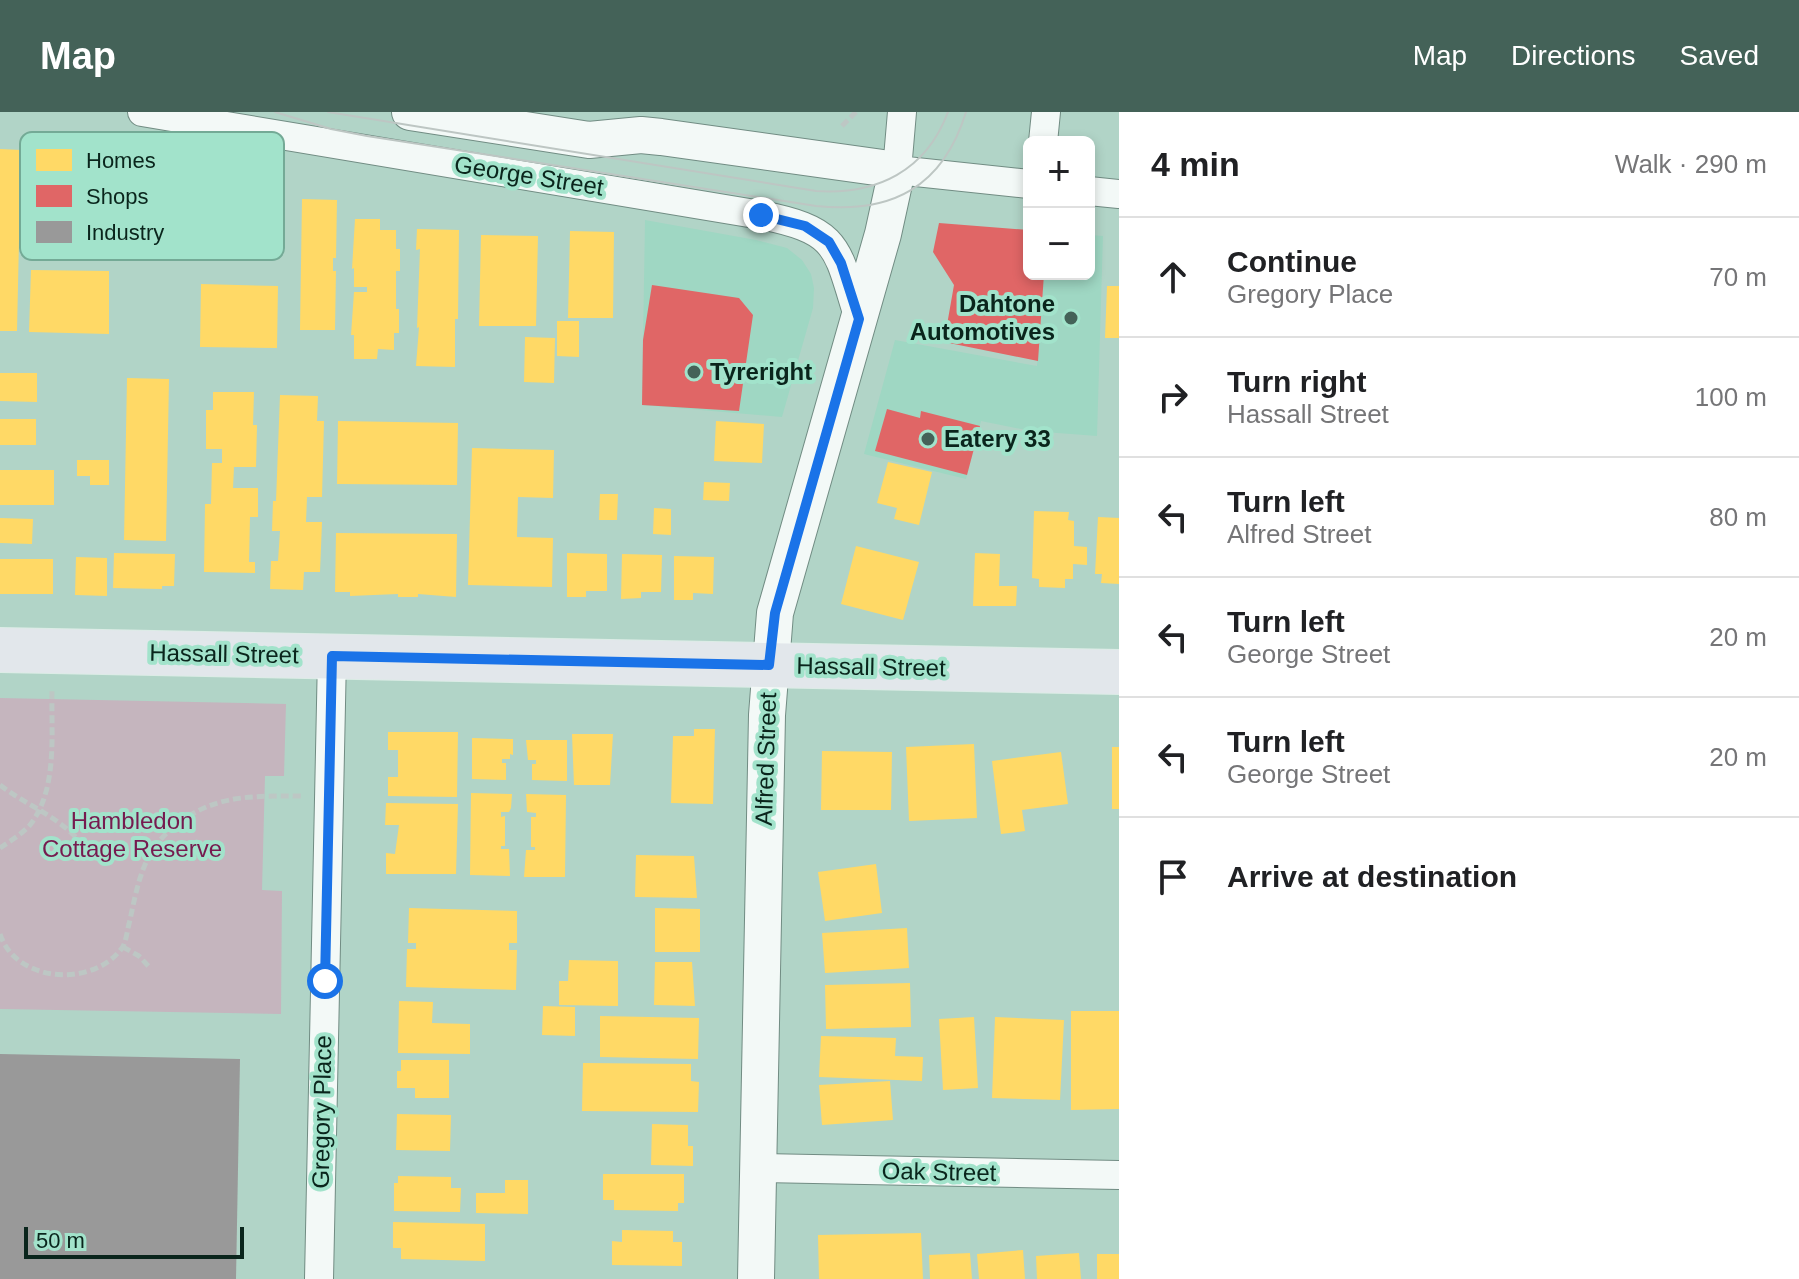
<!DOCTYPE html>
<meta charset="utf-8">
<style>
:root{--surface:#fff;--page:#f6f6f6;--text:#202124;--muted:#757577;--line:#e0e0e0;--accent:#446258}
body{margin:0;font-family:Helvetica,sans-serif;background:var(--page);color:var(--text)}
.controls{position:absolute;right:24px;top:24px;display:grid;overflow:hidden;border-radius:12px;box-shadow:0 4px 12px #0003}
.controls button{width:72px;height:72px;display:grid;place-items:center;padding:0;border:0;border-bottom:2px solid var(--line);background:var(--surface);color:var(--text);font:40px sans-serif}
.scale{position:absolute;left:24px;bottom:20px;width:220px;box-sizing:border-box;padding-left:8px;border:4px solid #0a251c;border-top:0;font-size:22px;line-height:28px;white-space:nowrap;color:#0a251c;-webkit-text-stroke:6px #a2e3cb;paint-order:stroke}
.stop{position:absolute;width:24px;height:24px;margin:-18px;border:6px solid #1a73e8;border-radius:50%;background:#fff}
.stop.end{background:#1a73e8;border-color:#fff;box-shadow:0 2px 8px #0008}
.list{margin:0;padding:0;list-style:none}
h2{display:flex;justify-content:space-between;align-items:center;height:104px;margin:0;padding:0 32px;font-size:34px}
h2 small{font-size:26px;font-weight:400;color:var(--muted)}
.list li{display:grid;grid-template-columns:52px 1fr auto;gap:24px;align-items:center;box-sizing:border-box;height:120px;padding:0 32px;border-top:2px solid var(--line)}
.list b{display:block;font-size:30px;white-space:nowrap}
.list p{margin:0;font-size:26px;white-space:nowrap;color:var(--muted)}
.list em{font-size:26px;font-style:normal;color:var(--muted)}
.icon{flex:none;width:44px;height:44px;fill:none;stroke:currentColor;stroke-width:2;stroke-linecap:round;stroke-linejoin:round}
.map{position:relative;flex:none;width:1119px;height:1167px;overflow:hidden}
header{display:flex;align-items:center;gap:48px;box-sizing:border-box;height:112px;padding:0 40px;background:var(--accent);color:#fff}
header strong{font-size:38px}
nav{display:flex;gap:44px;margin-inline-start:auto;font-size:28px}
main{display:flex}
aside{flex:1;background:var(--surface)}
.map>svg:first-child{display:block}
.built{fill:#9fd7c3}
.green{fill:#c5b5be}
.homes{fill:#ffd966}
.shops{fill:#e06666}
.industry{fill:#999}
.lines{fill:none;stroke-linecap:round;stroke-linejoin:round}
.minor-casing{stroke:#718c83;stroke-width:30}
.tertiary-casing{stroke:#718c83;stroke-width:38}
.primary-casing{stroke:#dcece6;stroke-width:46}
.path{stroke:#bdc7c4;stroke-width:5;stroke-dasharray:8 4;stroke-linecap:butt}
.minor{stroke:#f3f9f7;stroke-width:28}
.tertiary{stroke:#f3f9f7;stroke-width:36}
.primary{stroke:#e2e7eb;stroke-width:44}
.tram{stroke:#bdc6c3;stroke-width:2}
.route{stroke:#1a73e8;stroke-width:10}
.poi-dot{fill:#446258;stroke:#a2e3cb;stroke-width:3}
.labels{text-anchor:middle;stroke-width:8;stroke-linejoin:round;paint-order:stroke}
.street-label{font-size:24px;fill:#0a251c;stroke:#a2e3cb}
.poi-label{font-size:24px;font-weight:bold;fill:#0a251c;stroke:#a2e3cb;text-anchor:start}
.park-label{font-size:24px;fill:#761b4f;stroke:#a2e3cb}
.key{fill:#a2e3cb;stroke:#74aa96;stroke-width:2}
.key-label{font-size:22px;fill:#0a251c}
</style>
<header>
<strong>Map</strong>
<nav><a>Map</a><a>Directions</a><a>Saved</a></nav>
</header>
<main>
<div class="map">
<svg width="1119" height="1167" viewBox="0 0 1119 1167">
<rect width="100%" height="100%" fill="#b1d4c7"/>
<!-- built -->
<path class="built" d="M645 108 756 128 787 136 802 148 811 162 814 176 813 196 782 305 642 293Z
M1089 123 1103 124 1097 324 1031 319 981 309 966 367 864 342 895 228 1037 254 1044 162H1089Z"/>
<!-- green -->
<path class="green" d="M0 586 286 592 284 664H265L262 778 282 779 281 902 0 897Z"/>
<!-- homes -->
<path class="homes" d="M0 37 21 38 17 219H0Z
M302 87 337 88 336 146H333V159H336L335 218H300Z
M355 107H380V118H396V137H400V159H396V197H399V221H394V238L378 237 377 247H354V223H351L354 180H367V175H354V156L352 157Z
M417 117 459 118 458 207H455V255L416 254 419 215 417 216 420 137 416 138Z
M570 119 614 120 613 206H568Z
M481 123 538 124 536 214H479Z
M31 158 109 159V222L29 220Z
M201 172 278 174 277 236 200 235Z
M1107 174H1119V226H1105Z
M557 209H579V245L557 244Z
M525 225 555 226 554 271 524 270Z
M0 261H37V290L0 289Z
M127 266 169 267 166 429 124 428Z
M213 280H254L253 313H257L256 355H234L233 376H258V405H250L249 450H255V461L204 460 205 392H211L212 351H222V337H206V298H213Z
M280 283 318 284 317 309H324L322 385H307L306 410H322L320 460H304L303 478 270 477 271 449H278L280 419H272L273 389H276Z
M0 307H36V333H0Z
M338 309 458 311 457 373 337 372Z
M716 309 764 312 762 351 714 349Z
M472 336 554 338 553 386 518 385 517 425 553 426 552 475 468 473Z
M77 348H109V373H90V364H77Z
M888 350 932 360 919 413 894 407 897 396 877 391Z
M0 358H54V393H0Z
M704 370 730 371 729 389 703 388Z
M600 382H618L617 408H599Z
M654 396 671 397V423L653 422Z
M1034 399 1069 400 1068 408 1074 409V434L1087 435V453L1073 452V467H1065V476L1039 475V467L1032 466Z
M1098 405 1119 406V472L1101 471 1102 462H1095Z
M0 406 33 407 32 432 0 431Z
M336 421 457 422 456 485 418 482V485H398V482L350 484V480H335Z
M856 434 919 450 903 508 841 492Z
M114 441 175 442 174 474H162V477L113 476Z
M567 441 607 442V479H586V485H567Z
M975 441 1000 442 999 474H1017L1016 494H973Z
M622 442 662 443 661 480H641V486L621 487Z
M674 444 714 445 713 482 693 481V488H674Z
M76 445 107 446V484L75 483Z
M0 447H53V482H0Z
M694 617H715L713 692 671 691 673 624H694Z
M388 620H458L457 685 388 684V665H398V638H388Z
M572 622H613L610 673H574Z
M472 626 513 627V643L510 642V647H502V651H506V668L472 667Z
M526 628H567V669L532 668V652H536V648H528Z
M974 632 977 706 909 709 906 635Z
M1112 635H1119V697H1112Z
M822 639 892 640 891 698H821Z
M1061 640 1068 692 1022 698 1025 719 1001 722 992 649Z
M471 681 512 682 511 696 509 700H501V705L505 704V734H501V737H509L510 764 470 763Z
M526 682 566 683 565 765H524L526 738H535V735H531V705H536V701L527 700Z
M386 691 458 692 456 762H386V741L395 742 399 713H385Z
M636 743 694 744 697 786 635 785Z
M876 752 882 801 825 809 818 760Z
M409 796 517 799V831H509V838H517L516 878 406 875 407 837H416V831H408Z
M655 796 700 797V840H655Z
M907 816 909 856 825 861 822 821Z
M569 848 618 849V894L559 893V869H568Z
M655 850H692L695 894 654 893Z
M910 871 911 915 826 917 825 873Z
M399 889 433 890 432 911 470 912V942L398 941Z
M543 894 575 895V924L542 923Z
M1071 899H1119V997L1071 998Z
M600 904 699 906 698 947 600 945Z
M974 905 978 976 943 978 939 907Z
M995 905 1064 908 1060 988 992 986Z
M821 924 896 926 895 944 923 945 922 969 819 965Z
M401 948H449V986H415V976H397V959H401Z
M583 951 691 952V969L699 970 698 1000 582 999Z
M890 969 893 1008 822 1013 819 973Z
M397 1002 451 1003 450 1039 396 1038Z
M652 1012 688 1013V1034H693V1054L651 1053Z
M603 1062H684V1091H678V1099L614 1098V1088H603Z
M398 1064 451 1065V1076H461L460 1100 394 1099V1071H398Z
M505 1068H528V1102L476 1101V1081H505Z
M393 1110 485 1112V1149L401 1147V1136H393Z
M622 1118 673 1119V1130H682V1154L612 1153V1129L622 1130Z
M921 1121 923 1167H819L818 1123Z
M1023 1138 1025 1167H979L977 1142Z
M970 1141 972 1167H930L929 1143Z
M1079 1141 1081 1167H1037L1036 1144Z
M1097 1142H1119V1167H1097Z"/>
<!-- shops -->
<path class="shops" d="M939 111 1029 118V162H1044L1038 249 944 230 954 173 933 140Z
M652 173 739 186 753 203 739 299 642 293 643 228Z
M887 297 920 306 921 299 980 314 967 363 875 339Z"/>
<!-- industry -->
<path class="industry" d="M0 942 240 947 236 1167H0Z"/>
<g class="lines">
<!-- minor casing -->
<g class="minor-casing">
<path id="minor" d="M142 0 761 103C841 119 836 135 859 207
M902 0 897 58 1029 72
M1043 30 1046 0
M1089 79 1119 82
M759 1056 1119 1063
M319 1167 332 544"/>
</g>
<!-- tertiary casing -->
<g class="tertiary-casing">
<path id="tertiary" d="M410 0 589 28 641 23 661 25 897 58 883 122 775 501 767 603 756 1167"/>
</g>
<!-- primary casing -->
<g class="primary-casing">
<path id="primary" d="M0 538 1119 560"/>
</g>
<!-- path -->
<path class="path" d="M842 14 856 0
M0 673C30 696 67 707 88 741
M0 736C10 729 22 722 30 713 58 677 51 622 52 579
M0 822C16 871 93 876 122 836 126 831 127 819 129 812 137 777 141 744 169 719 210 682 250 684 302 684
M123 835 139 844 151 857"/>
<!-- minor -->
<use href="#minor" class="minor"/>
<!-- tertiary -->
<use href="#tertiary" class="tertiary"/>
<!-- primary -->
<use href="#primary" class="primary"/>
<!-- tram -->
<path class="tram" d="M275 0 331 17 367 24 816 94C892 102 943 75 966 0
M328 0 816 79C877 83 926 59 948 0"/>
</g>
<g class="lines">
<!-- route -->
<path class="route" d="M325 869 332 544 769 553 775 501 859 207 841 151 829 130 805 114 761 103"/>
</g>
<!-- markers -->
<g class="poi-dot">
<circle cx="1071" cy="206" r="8"/>
<circle cx="694" cy="260" r="8"/>
<circle cx="928" cy="327" r="8"/>
</g>
<g class="labels">
<!-- street labels -->
<g class="street-label">
<text transform="translate(529 64) rotate(9)" y="8">George Street</text>
<text transform="translate(224 542) rotate(1)" y="8">Hassall Street</text>
<text transform="translate(871 555) rotate(1)" y="8">Hassall Street</text>
<text transform="translate(766 647) rotate(-88)" y="8">Alfred Street</text>
<text transform="translate(322 1000) rotate(-89)" y="8">Gregory Place</text>
<text transform="translate(939 1060) rotate(1)" y="8">Oak Street</text>
</g>
<!-- poi labels -->
<g class="poi-label">
<text x="1055" y="200" text-anchor="end">Dahtone<tspan x="1055" dy="28">Automotives</tspan></text>
<text x="710" y="268">Tyreright</text>
<text x="944" y="335">Eatery 33</text>
</g>
<!-- park labels -->
<g class="park-label">
<text x="132" y="717">Hambledon<tspan x="132" dy="28">Cottage Reserve</tspan></text>
</g>
</g>
<!-- legend -->
<rect x="20" y="20" width="264" height="128" rx="12" class="key"/>
<rect x="36" y="37" width="36" height="22" fill="#ffd966"/>
<rect x="36" y="73" width="36" height="22" fill="#e06666"/>
<rect x="36" y="109" width="36" height="22" fill="#999"/>
<g class="key-label">
<text x="86" y="56">Homes</text>
<text x="86" y="92">Shops</text>
<text x="86" y="128">Industry</text>
</g>
</svg>
<div class="controls">
<button>+</button>
<button>−</button>
</div>
<div class="scale">50 m</div>
<div class="stop" style="left:325px;top:869px"></div>
<div class="stop end" style="left:761px;top:103px"></div>
</div>
<aside>
<h2>4 min<small>Walk · 290 m</small></h2>
<ul class="list">
<li><svg class="icon" aria-label="ahead" viewBox="0 0 24 24"><path d="M12 20V5M6 11l6-6 6 6"/></svg><div><b>Continue</b><p>Gregory Place</p></div><em>70 m</em></li>
<li><svg class="icon" aria-label="right" viewBox="0 0 24 24"><path d="M7 20v-9h11M14 6l5 5-5 5"/></svg><div><b>Turn right</b><p>Hassall Street</p></div><em>100 m</em></li>
<li><svg class="icon" aria-label="left" viewBox="0 0 24 24"><path d="M17 20v-9H6M10 6l-5 5 5 5"/></svg><div><b>Turn left</b><p>Alfred Street</p></div><em>80 m</em></li>
<li><svg class="icon" aria-label="left" viewBox="0 0 24 24"><path d="M17 20v-9H6M10 6l-5 5 5 5"/></svg><div><b>Turn left</b><p>George Street</p></div><em>20 m</em></li>
<li><svg class="icon" aria-label="left" viewBox="0 0 24 24"><path d="M17 20v-9H6M10 6l-5 5 5 5"/></svg><div><b>Turn left</b><p>George Street</p></div><em>20 m</em></li>
<li><svg class="icon" aria-label="arrive" viewBox="0 0 24 24"><path d="M6 21V4h12l-3 4 3 4H6"/></svg><div><b>Arrive at destination</b></div></li>
</ul>
</aside>
</main>
